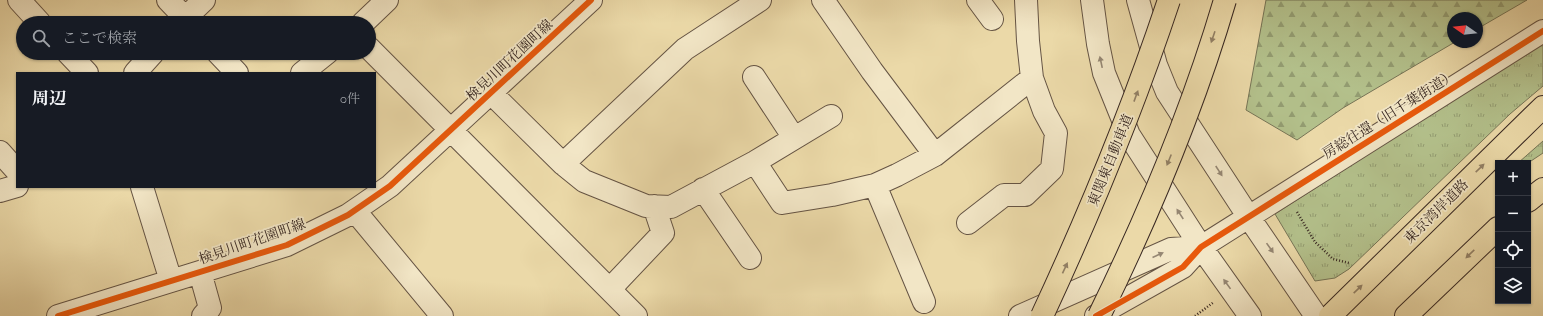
<!DOCTYPE html>
<html lang="ja">
<meta charset="utf-8">
<style>
:root{--surface:#171b24;--page:#20242c;--text:#f1f3f6;--muted:#9ea1a6;--line:#363941}
body{margin:0;font-family:"Sorts Mill Goudy","Noto Serif JP",serif;background:var(--page);color:var(--text)}
.controls{position:absolute;right:12px;bottom:12px;display:grid;overflow:hidden;border-radius:0px;box-shadow:0 1px 3px #0004}
.controls button{width:36px;height:36px;display:grid;place-items:center;padding:0;border:0;border-bottom:1px solid var(--line);background:var(--surface);color:var(--text);font:20px sans-serif}
.compass{position:absolute;left:1447px;top:12px;width:36px;height:36px;border-radius:50%;background:var(--surface);box-shadow:0 1px 3px #0004;rotate:284deg}
.list{margin:0;padding:0;list-style:none}
h2{display:flex;justify-content:space-between;align-items:center;height:52px;margin:0;padding:0 16px;font-size:17px}
h2 small{font-size:13px;font-weight:400;color:var(--muted)}
.icon{flex:none;width:22px;height:22px;fill:none;stroke:currentColor;stroke-width:2;stroke-linecap:round;stroke-linejoin:round}
.map{position:relative;flex:none;width:1543px;height:316px;overflow:hidden}
.search{position:absolute;background:var(--surface);box-shadow:0 1px 3px #0004;left:16px;top:16px;width:360px;height:44px;display:flex;align-items:center;gap:10px;box-sizing:border-box;padding:0 14px;border-radius:22px;color:var(--muted);font-size:15px}
.panel{position:absolute;background:var(--surface);box-shadow:0 1px 3px #0004;left:16px;top:72px;width:360px;height:116px;border-radius:0px}
.map>svg:first-child{display:block}
.grass{fill:url(#grass-tufts);stroke:#767456}
.forest{fill:url(#forest-firs);stroke:#767456}
.lines{fill:none;stroke-linecap:round;stroke-linejoin:round}
.minor-casing{stroke:#655444;stroke-width:24}
.highway-casing{stroke:#382822;stroke-width:24}
.path{stroke:#382822;stroke-width:2.5;stroke-dasharray:1 2;stroke-linecap:butt}
.minor{stroke:#f2e6c6;stroke-width:22}
.highway{stroke:#ebd9a8;stroke-width:22}
.highway-bridge-casing{stroke:#382822;stroke-width:24;stroke-linecap:butt}
.highway-bridge{stroke:#ebd9a8;stroke-width:22}
.cycleway-casing{stroke:#f2e6c6;stroke-width:8}
.cycleway{stroke:#e8590c;stroke-width:6}
.oneway{fill:#928065}
.oneway2{fill:#958774}
.labels{text-anchor:middle;stroke-width:3.5;stroke-linejoin:round;paint-order:stroke}
.street-label{font-size:14px;fill:#382822;stroke:#f2e6c6}
</style>
<div class="map">
<svg width="1543" height="316" viewBox="0 0 1543 316">
<defs>
<pattern id="grass-tufts" width="24" height="20" patternUnits="userSpaceOnUse"><rect width="24" height="20" fill="#b3c08b"/><path d="M3 7l-1-3M5 7V3M7 7l1-3M15 17l-1-3M17 17v-4M19 17l1-3" fill="none" stroke="#939c71"/></pattern>
<pattern id="forest-firs" width="22" height="20" patternUnits="userSpaceOnUse"><rect width="22" height="20" fill="#b3c08b"/><path d="M5 1l3.5 6h-7zM16 11l3.5 6h-7z" fill="#939c71"/></pattern>
</defs>
<rect width="100%" height="100%" fill="#ebd9a8"/>
<filter id="stains"><feTurbulence type="fractalNoise" baseFrequency=".005" numOctaves="4"/><feColorMatrix values="0 0 0 0 .2 0 0 0 0 .09 0 0 0 0 .02 0 0 0 .5 -.17"/></filter>
<radialGradient id="worn" r=".72"><stop offset=".6" stop-color="#630" stop-opacity="0"/><stop offset="1" stop-color="#630" stop-opacity=".3"/></radialGradient>
<!-- grass -->
<path class="grass" d="M1543 42V86L1510 114 1349 269 1335 278 1315 281 1275 214Z
M1543 141V153L1528 163H1518Z"/>
<!-- forest -->
<path class="forest" d="M1266 0H1527L1477 29V18H1453V42H1455L1343 108 1297 140 1246 110Z"/>
<g class="lines">
<!-- minor casing -->
<g class="minor-casing">
<path id="minor" d="M19 0 40 23
M168 0 190 23
M823 0 872 71 935 155
M978 0 992 19
M1092 0 1098 44 1104 73 1129 135 1201 247 1250 316
M1138 0 1156 65 1167 92 1248 216 1316 316
M180 23 204 0
M363 23 387 0
M369 48 636 316
M68 53 87 73
M218 53 237 73
M135 73 153 53
M302 73 327 53
M754 77 794 138
M491 93 563 164 584 181 646 206 671 207 755 162 831 116
M0 152 17 171
M755 162 782 203 832 195 875 185 897 175 935 155 1032 78
M563 164 685 49 760 0
M875 185 924 302
M142 187 171 281
M703 189 750 258
M0 191 17 186
M355 211 442 316
M968 223 1004 195H1025L1052 169 1056 133 1044 111 1032 78 1028 41 1026 0
M200 272 210 308 203 316
M610 289 663 233 654 206
M58 316 287 245 348 215 390 186 591 0
M1020 316 1171 249 1201 247
M1096 316 1183 267 1201 247 1543 31"/>
</g>
<!-- highway casing -->
<g class="highway-casing">
<path id="highway" d="M1528 201 1543 189
M1330 316 1543 107
M1406 316 1498 228"/>
</g>
<!-- path -->
<path class="path" d="M1297 212 1315 242 1333 259 1349 263
M1195 316 1214 302"/>
<!-- minor -->
<use href="#minor" class="minor"/>
<!-- highway -->
<use href="#highway" class="highway"/>
<!-- highway-bridge casing -->
<g class="highway-bridge-casing">
<path id="highway-bridge" d="M1042 316C1090 213 1133 108 1169 0
M1099 316C1149 214 1193 109 1225 0"/>
</g>
<!-- highway-bridge -->
<use href="#highway-bridge" class="highway-bridge"/>
<!-- cycleway casing -->
<g class="cycleway-casing">
<path id="cycleway" d="M58 316 287 245 348 215 390 186 591 0
M1096 316 1183 267 1201 247 1543 31"/>
</g>
<!-- cycleway -->
<use href="#cycleway" class="cycleway"/>
</g>
<!-- one-way arrows -->
<defs><path id="oneway-solid" d="M-6-.8H1V-3.2L6.5 0L1 3.2V.8H-6Z"/></defs>
<g class="oneway">
<use href="#oneway-solid" transform="translate(1213 37) rotate(109)"/>
<use href="#oneway-solid" transform="translate(1136 96) rotate(-70)"/>
<use href="#oneway-solid" transform="translate(1169 160) rotate(112)"/>
<use href="#oneway-solid" transform="translate(1480 168) rotate(-44)"/>
<use href="#oneway-solid" transform="translate(1470 254) rotate(136)"/>
<use href="#oneway-solid" transform="translate(1065 268) rotate(-65)"/>
<use href="#oneway-solid" transform="translate(1358 289) rotate(-44)"/>
</g>
<g class="oneway2">
<use href="#oneway-solid" transform="translate(1101 62) rotate(-102)"/>
<use href="#oneway-solid" transform="translate(1219 171) rotate(57)"/>
<use href="#oneway-solid" transform="translate(1180 214) rotate(-123)"/>
<use href="#oneway-solid" transform="translate(1270 248) rotate(55)"/>
<use href="#oneway-solid" transform="translate(1158 255) rotate(-24)"/>
<use href="#oneway-solid" transform="translate(1227 284) rotate(-126)"/>
</g>
<g class="labels">
<!-- street labels -->
<g class="street-label">
<text transform="translate(509 60) rotate(-43)" y="5">検見川町花園町線</text>
<text transform="translate(1389 114) rotate(-32)" y="5">房総往還（旧千葉街道）</text>
<text transform="translate(1110 160) rotate(-68)" y="5">東関東自動車道</text>
<text transform="translate(1436 211) rotate(-45)" y="5">東京湾岸道路</text>
<text transform="translate(252 241) rotate(-19)" y="5">検見川町花園町線</text>
</g>
</g>
<rect width="100%" height="100%" filter="url(#stains)"/>
<rect width="100%" height="100%" fill="url(#worn)"/>
</svg>
<div class="controls">
<button>+</button>
<button>−</button>
<button><svg class="icon" aria-label="locate" viewBox="0 0 24 24"><circle cx="12" cy="12" r="6"/><path d="M12 2v4M12 18v4M2 12h4M18 12h4"/></svg></button>
<button><svg class="icon" aria-label="layers" viewBox="0 0 24 24"><path d="M12 4l9 5-9 5-9-5zM3 14l9 5 9-5"/></svg></button>
</div>
<svg class="compass" viewBox="-18 -18 36 36"><path d="M0-13l5 13h-10z" fill="#e53935"/><path d="M0 13l5-13h-10z" fill="#9ea1a6"/></svg>
<div class="search"><svg class="icon" aria-label="search" viewBox="0 0 24 24"><circle cx="10" cy="10" r="6"/><path d="M15 15l6 6"/></svg>ここで検索</div>
<section class="panel">
<h2>周辺<small>0件</small></h2>
<ul class="list">
</ul>
</section>
</div>
